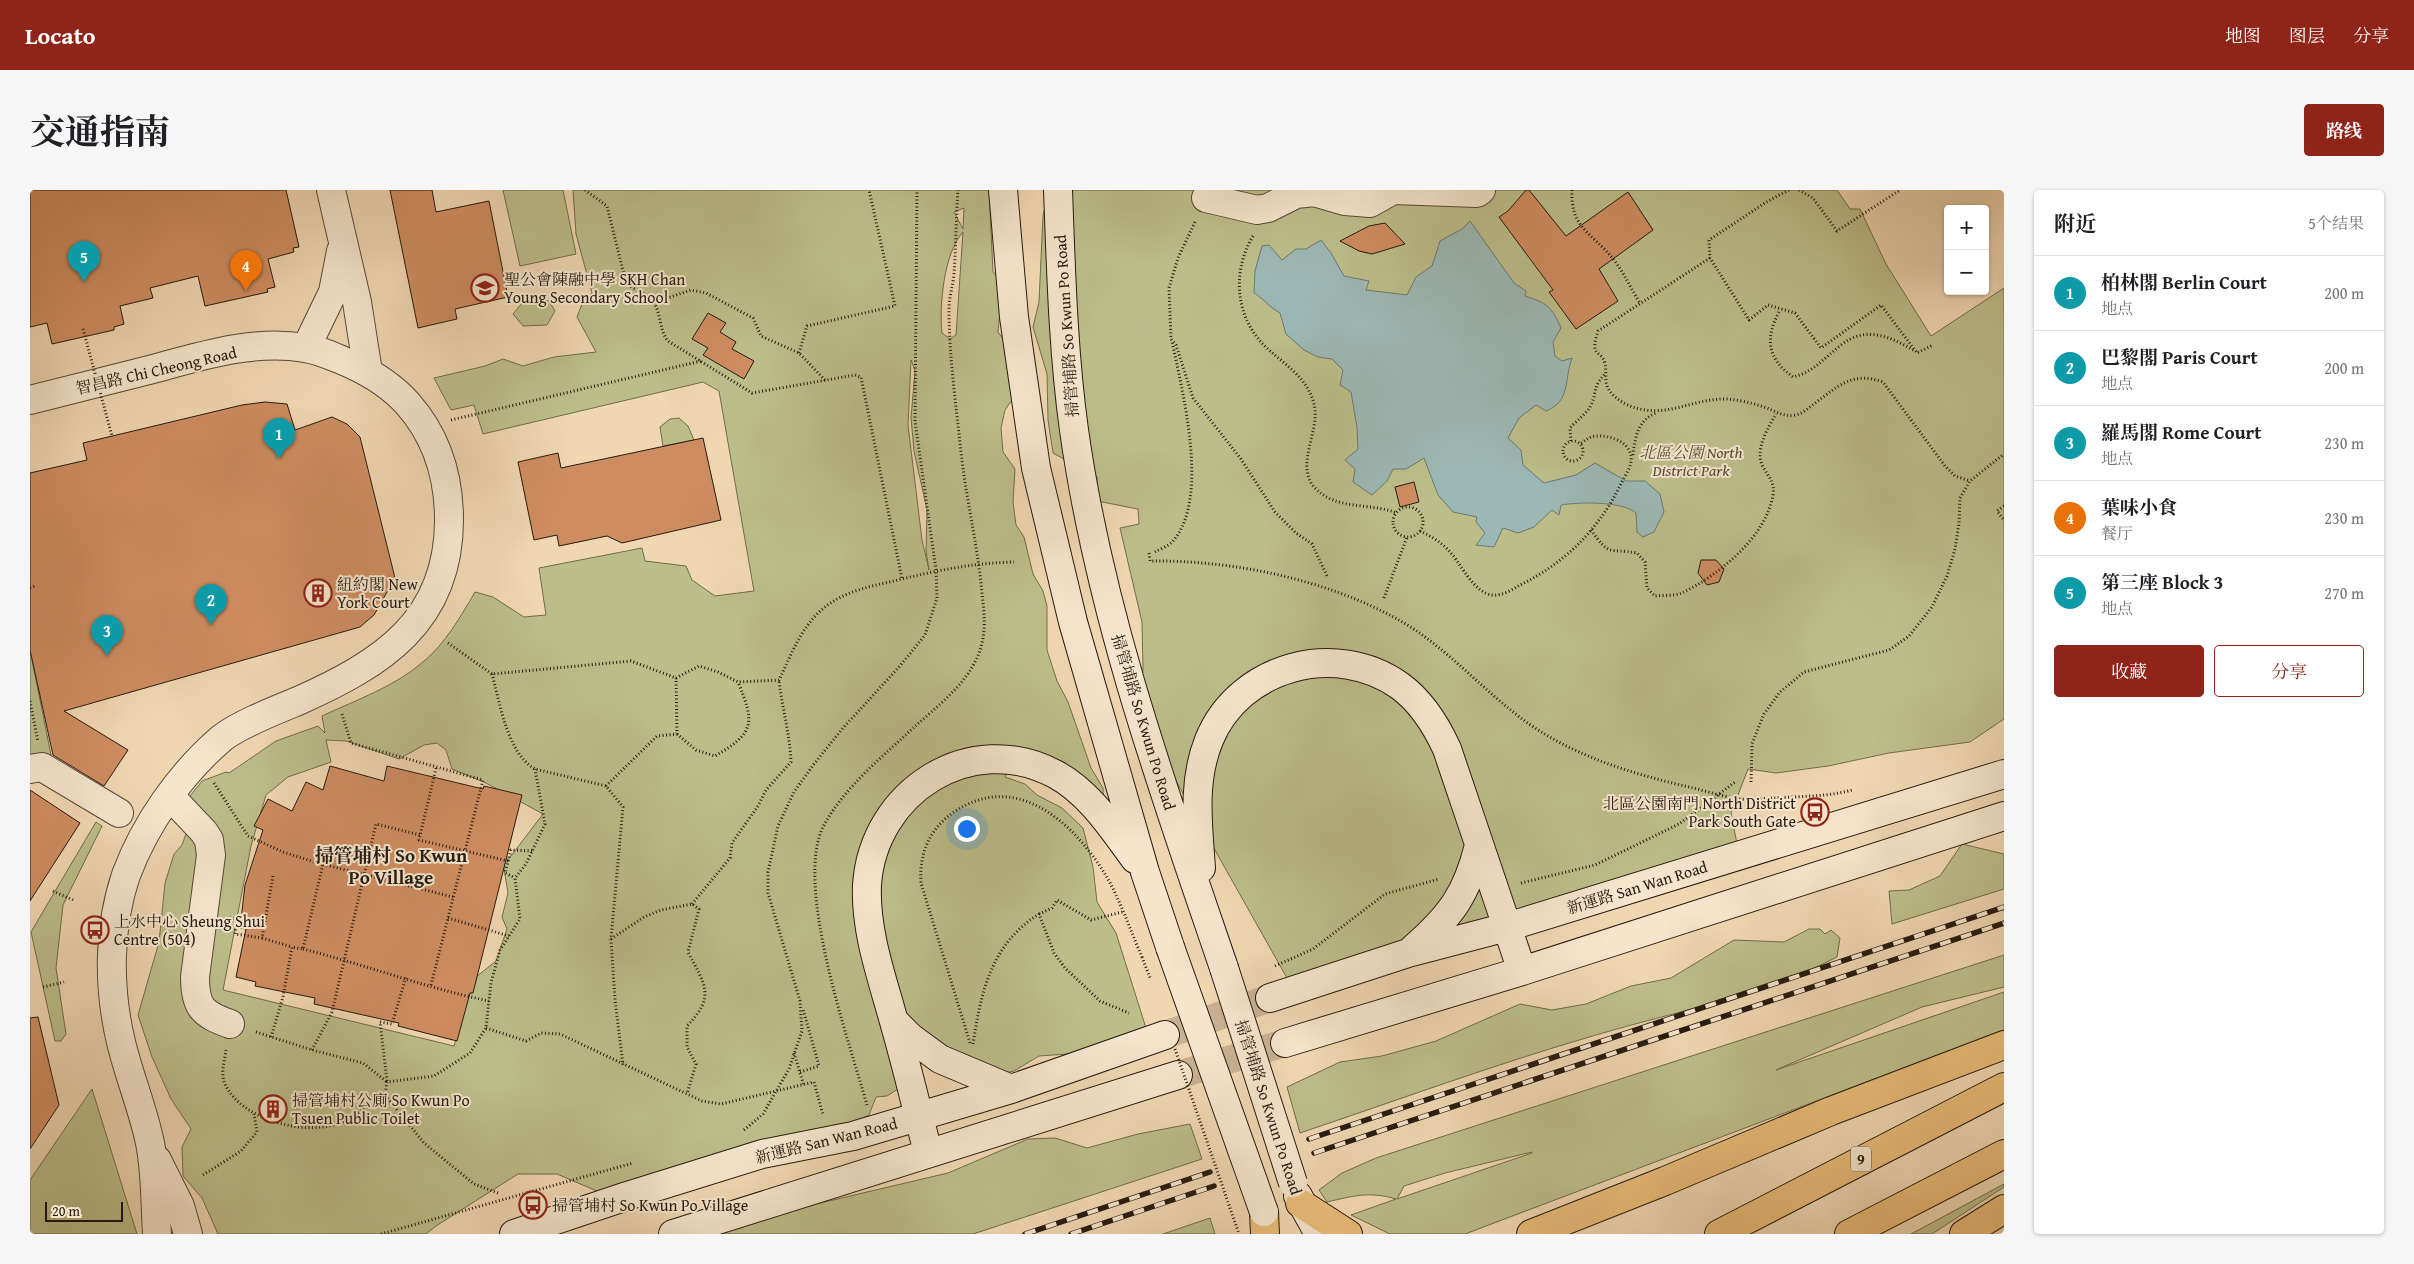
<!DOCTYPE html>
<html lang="zh">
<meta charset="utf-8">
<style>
:root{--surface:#fff;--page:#f6f6f6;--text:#202124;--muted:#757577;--line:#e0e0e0;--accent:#8f2418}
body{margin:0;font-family:"Gentium Book Plus","Noto Serif SC",serif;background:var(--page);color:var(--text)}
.controls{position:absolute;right:15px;top:15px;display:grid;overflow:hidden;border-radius:5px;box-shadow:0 1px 4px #0004}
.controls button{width:45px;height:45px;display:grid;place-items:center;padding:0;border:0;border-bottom:1px solid var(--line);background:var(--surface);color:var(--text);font:25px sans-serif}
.scale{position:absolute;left:15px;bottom:12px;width:78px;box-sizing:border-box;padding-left:5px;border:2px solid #261b10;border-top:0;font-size:14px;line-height:18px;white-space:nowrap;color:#261b10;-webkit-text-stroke:4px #f5e5cd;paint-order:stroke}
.you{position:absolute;left:936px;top:638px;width:18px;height:18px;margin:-12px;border:4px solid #fff;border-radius:50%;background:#1a73e8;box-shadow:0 0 0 8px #1a73e833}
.badge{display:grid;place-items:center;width:32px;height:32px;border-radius:50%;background:var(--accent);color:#fff;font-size:16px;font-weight:700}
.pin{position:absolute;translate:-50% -41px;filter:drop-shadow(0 1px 2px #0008)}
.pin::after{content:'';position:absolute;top:26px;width:18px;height:15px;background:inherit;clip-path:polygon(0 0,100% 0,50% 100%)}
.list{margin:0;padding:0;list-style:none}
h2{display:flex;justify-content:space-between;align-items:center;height:65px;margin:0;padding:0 20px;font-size:21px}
h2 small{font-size:16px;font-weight:400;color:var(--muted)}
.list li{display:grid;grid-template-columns:32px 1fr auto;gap:15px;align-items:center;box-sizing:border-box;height:75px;padding:0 20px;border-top:1px solid var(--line)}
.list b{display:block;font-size:19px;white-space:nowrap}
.list p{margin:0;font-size:16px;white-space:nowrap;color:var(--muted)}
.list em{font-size:16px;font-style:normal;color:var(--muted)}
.actions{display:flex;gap:10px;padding:15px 20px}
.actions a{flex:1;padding:11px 0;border:1px solid var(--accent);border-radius:5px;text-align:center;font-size:18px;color:var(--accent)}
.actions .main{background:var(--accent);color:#fff}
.map{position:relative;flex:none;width:1974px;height:1044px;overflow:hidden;border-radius:5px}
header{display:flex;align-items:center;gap:30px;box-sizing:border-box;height:70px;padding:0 25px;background:var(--accent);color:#fff}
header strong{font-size:24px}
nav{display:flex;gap:28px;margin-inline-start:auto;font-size:18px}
.intro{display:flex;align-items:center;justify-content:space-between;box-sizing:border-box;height:120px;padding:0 30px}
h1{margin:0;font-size:35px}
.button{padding:12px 22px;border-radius:5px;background:var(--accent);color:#fff;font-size:18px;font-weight:700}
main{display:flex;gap:30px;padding:0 30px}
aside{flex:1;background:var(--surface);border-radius:5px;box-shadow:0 1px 4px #0004}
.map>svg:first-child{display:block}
.green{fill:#bcbe8a;stroke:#716c4d;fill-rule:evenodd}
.water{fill:#9cb8b4;stroke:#6d7972}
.building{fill:#ce8d61;stroke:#261b10}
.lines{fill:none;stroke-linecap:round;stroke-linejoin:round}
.secondary-tunnel{stroke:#c8b192;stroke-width:28;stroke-dasharray:28 14;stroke-linecap:butt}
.street-casing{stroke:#584a38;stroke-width:30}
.secondary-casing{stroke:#261b10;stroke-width:30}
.highway-casing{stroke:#261b10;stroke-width:30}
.path{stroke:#261b10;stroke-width:3;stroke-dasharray:1 2.5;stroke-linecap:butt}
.street{stroke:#f5e5cd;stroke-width:28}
.secondary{stroke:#f5e5cd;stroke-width:28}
.highway{stroke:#e8bc79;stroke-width:28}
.rail-casing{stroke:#261b10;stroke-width:5.5}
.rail{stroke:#f5e5cd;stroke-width:4;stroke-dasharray:11;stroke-linecap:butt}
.secondary-bridge-casing{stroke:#261b10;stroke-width:30;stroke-linecap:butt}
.path-bridge{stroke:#261b10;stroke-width:3;stroke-dasharray:1 2.5;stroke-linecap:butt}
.secondary-bridge{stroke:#f5e5cd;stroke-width:28}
.labels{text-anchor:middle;stroke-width:4;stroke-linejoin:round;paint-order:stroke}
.shield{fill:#f5e5cd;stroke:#645849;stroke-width:1}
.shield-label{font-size:15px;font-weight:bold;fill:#261b10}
.poi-label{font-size:16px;fill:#261b10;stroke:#f5e5cd;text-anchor:start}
.street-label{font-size:16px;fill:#261b10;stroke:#f5e5cd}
.park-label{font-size:16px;font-style:italic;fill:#534c35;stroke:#f5e5cd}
.quarter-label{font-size:19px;font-weight:bold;fill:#261b10;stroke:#f5e5cd}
</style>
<header>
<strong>Locato</strong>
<nav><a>地图</a><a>图层</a><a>分享</a></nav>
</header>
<div class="intro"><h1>交通指南</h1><a class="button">路线</a></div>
<main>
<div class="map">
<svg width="1974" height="1044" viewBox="0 0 1974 1044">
<rect width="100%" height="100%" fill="#f0d7b2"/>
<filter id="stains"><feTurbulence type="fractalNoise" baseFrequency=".004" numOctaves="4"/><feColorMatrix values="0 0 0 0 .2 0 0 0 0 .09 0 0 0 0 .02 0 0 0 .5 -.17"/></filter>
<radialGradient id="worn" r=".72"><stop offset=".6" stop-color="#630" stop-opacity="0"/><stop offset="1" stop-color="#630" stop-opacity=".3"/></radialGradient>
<!-- green -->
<path class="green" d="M473 0H533L546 64 490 76Z
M543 0H959L963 82C976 93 969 126 968 142L981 160 986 204 975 220 971 238 973 262 985 279 983 312 986 335 994 347 1003 384 1013 401 1017 416V460L1027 491 1038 512 1061 578 1073 598 1074 627 1042 601 980 579 975 587 995 594 1007 605 1032 618 1053 638 1063 677 1067 712 1086 743 1116 838 1066 862 1009 866 984 881 964 885 905 856 869 877 868 899 857 906 846 907 839 925 792 946 786 939 745 974 576 1005 527 984H488L406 1036 396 1044H188L172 1008 153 986 152 957 161 939 141 909 122 867 108 825 129 752 135 693 144 664 152 655 162 627 156 611 172 591 196 582 199 583 246 551 288 536 295 543 292 526C326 510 364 497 393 472 415 454 431 426 445 402L463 407 494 427 516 425 509 378 612 358 615 371 656 376 662 390 685 406 724 401 689 201 673 192 453 244 444 215 421 220 404 188 455 176 473 169 493 176 524 167 566 162 547 127 552 114 562 103 546 44ZM934 18 933 39 924 22ZM933 42 926 145 920 149 912 143C909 115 914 63 933 42ZM881 170 885 181 881 228 884 261 897 320 896 361 899 380 892 350 878 235ZM296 550 316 551 369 569 394 555 407 553 416 560 422 579 456 593 513 624 481 666 473 673 478 703 472 727 477 739 466 771 446 787 425 827 428 843 424 856 193 800 221 656 236 605 258 587 301 572Z
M1018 0H1807L1820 19H1830L1856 74 1901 146 1974 98V529L1940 552 1859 563 1798 576 1746 583 1718 579 1701 623 1707 654 1257 788 1137 575 1107 530 1113 479 1112 432 1090 338 1109 334 1108 319 1067 311V287L1023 263 1018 230 1017 184 1003 137 1009 112 1013 26Z
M503 110 519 111 525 121 517 135 493 136 483 124 493 112Z
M649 228 658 236 664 250 633 256 630 237 640 229Z
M0 460 21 565 0 570Z
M66 632 72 636 33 715 26 778 36 844 31 851H25L1 742Z
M1932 654 1974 664V699L1862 734 1859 701 1879 700 1910 686Z
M1779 739H1790L1795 744 1801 740 1810 748 1807 767C1731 806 1647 821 1566 845 1466 874 1368 910 1270 943L1257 897 1310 872 1352 866 1406 851 1490 814 1522 820 1556 814 1601 796 1641 788 1704 750 1754 752Z
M1974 765V797L1892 817 1746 880 1974 802V840L1435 1044H1360L1321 1025 1366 1009C1340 1001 1323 1006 1297 1012L1289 1000 1312 983 1346 968ZM1502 962V963L1367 1009 1374 996 1415 983Z
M62 899 107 1044H0V990Z
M1160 934 1172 969 943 1044H679L786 1014 918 983 998 949 1025 948 1057 958 1108 944Z
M1974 994V997L1902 1044H1881Z
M1180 1028 1185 1044H1133Z"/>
<!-- water -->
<path class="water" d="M1440 31 1484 93 1496 101 1495 106C1517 113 1522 117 1531 138L1523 152 1525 166 1532 171 1542 168C1534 190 1541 211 1516 221L1506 215 1489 228 1478 248 1491 260 1493 275 1514 293 1546 285 1565 273 1596 291H1615L1630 304 1634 322 1624 342 1613 347 1607 342 1606 323C1593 311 1548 312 1531 315L1529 325 1522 320 1504 337 1488 343 1473 338 1464 357 1446 355 1455 343 1446 332 1447 327 1423 322 1408 305 1394 268 1376 279H1363L1357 291 1342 305 1323 292 1325 279 1315 270 1328 259 1327 238 1321 202 1310 195 1313 180 1302 169 1288 167 1274 160 1256 144 1250 123C1239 117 1234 109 1224 103L1225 81 1232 56 1239 55 1252 70 1266 59H1276L1291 50 1301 63 1314 86 1339 91 1336 100 1377 105 1386 87 1402 76 1410 51 1432 39Z"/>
<!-- building -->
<path class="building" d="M0 0H256L269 57 263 58 264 62 238 69 245 97 237 99 238 102 175 116 168 86 120 98 123 108 90 116 94 134 84 137V140L22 154 17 133 0 137Z
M360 0H402L406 22 459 11 478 107 425 119 427 129 388 138Z
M1496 0H1499L1536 46 1598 2 1623 40 1569 79 1588 111 1546 139 1519 102 1523 100 1469 27 1478 21Z
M1355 33 1375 54 1342 64 1329 61 1310 51 1339 36Z
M678 123 696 133 690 142 706 152 702 159 724 171 714 189 673 165 678 158 662 149Z
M235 212 257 214 265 240 302 227 317 234 330 247 365 388 344 425 330 437 34 521 98 560 74 596 23 565 0 460V283L57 270 53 253 212 215Z
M673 248 691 330 592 353 577 346 529 356 527 345 504 350 488 272 528 263 531 278Z
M1384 292 1389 312 1370 317 1365 297Z
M1671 370H1686L1694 379 1689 392 1677 395 1668 383Z
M300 576 354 591 357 576 453 599 454 596 492 605 443 803H440L427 851 368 836 369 833 284 814 285 808 225 796 226 792 206 787 216 739 210 738 215 695 233 640 224 636 238 609 262 621 276 592 293 600Z
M0 600 50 633 0 711Z
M8 827 29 915 0 959V828Z"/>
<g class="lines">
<!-- secondary-tunnel -->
<path class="secondary-tunnel" d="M1135 845 1240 808
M1148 885 1255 853"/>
<!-- street casing -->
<g class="street-casing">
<path id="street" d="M301 0 327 112 338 182
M1176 8 1227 20 1238 18 1266 4 1284 2 1315 11 1340 13 1363 0 1447 3 1451 0
M276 158 303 102 311 61
M0 210C41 200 82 189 123 179 171 166 224 149 275 158 291 160 306 168 321 174 343 184 362 196 378 214 407 247 419 287 419 330 419 432 351 474 268 511 246 520 210 534 192 548 150 584 115 634 96 685 78 738 78 798 91 852 99 886 113 919 120 953 126 983 125 1014 127 1044
M0 579 12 577 89 623
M140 606 174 642 179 650 181 665 165 787C165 817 172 824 200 834
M127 970 150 1016 158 1044"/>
</g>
<!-- secondary casing -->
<g class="secondary-casing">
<path id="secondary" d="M973 0 984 127 1006 278 1043 432 1115 682 1140 757
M1028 0C1031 80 1033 161 1044 240 1070 425 1134 602 1194 778
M1171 678C1168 634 1162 592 1179 550 1209 476 1306 450 1370 496 1392 512 1406 535 1417 559L1492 781
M1383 759C1421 726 1437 704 1449 655
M1240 808 1378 763 1477 737 1974 584
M865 832 880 847 910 869 981 899
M1255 853 1492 781 1974 626
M898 963C887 918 876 873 863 828 851 785 835 740 837 695 843 602 940 539 1025 584 1060 603 1082 638 1105 669
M1268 1006 1289 1044
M484 1044 597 1006 732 964 823 946 981 899 1135 845
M643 1044 1148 885"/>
</g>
<!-- highway casing -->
<g class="highway-casing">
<path id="highway" d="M1270 1013 1318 1044
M1234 1022 1235 1044
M1501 1044 1635 991 1801 921 1974 855
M1689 1044 1974 897
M1819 1044 1974 964
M1934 1044 1974 1019"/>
</g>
<!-- path -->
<path class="path" d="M555 0 577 16 595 89C600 100 611 100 620 108 632 119 628 139 638 151L722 203 825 185 831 187 872 389
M1542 0C1540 39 1563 43 1584 70 1594 83 1601 99 1610 113
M1759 0 1738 11 1679 50 1680 68 1719 130 1738 115 1765 123 1791 158 1851 115 1887 163 1903 155
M1769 0 1783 8 1807 41 1870 0
M1165 32 1148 68 1139 98 1141 149 1146 155 1163 208 1211 269 1245 322 1266 343 1282 354 1297 386
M1223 46C1201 83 1205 130 1239 160 1256 175 1278 189 1284 214 1291 241 1264 275 1285 298 1307 321 1339 312 1367 323
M1680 68 1568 141C1559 169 1572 159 1575 174 1577 183 1574 193 1579 200 1584 208 1593 213 1600 216 1636 230 1662 208 1697 209 1709 210 1722 213 1734 217 1746 221 1752 227 1766 225 1773 223 1779 218 1785 213 1809 196 1822 181 1853 192L1915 276 1925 286 1940 291
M623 113 661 100 676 103 723 128 731 146 769 163 795 190
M1749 122C1735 149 1737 168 1763 187 1784 182 1794 168 1811 155 1836 135 1861 147 1885 161
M769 163 777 136 865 116 839 0
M421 230 671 171
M1533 261a10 10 0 1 1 20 0a10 10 0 1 1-20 0Z
M1541 251 1540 238C1547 230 1558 223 1562 213 1567 199 1563 197 1575 184
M1603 265C1605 247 1608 230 1626 223
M1974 316 1967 321 1974 330
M1363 332a15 15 0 1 1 30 0a15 15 0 1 1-30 0Z
M1561 340C1580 367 1578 358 1607 363L1615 372 1617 398 1625 406C1634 405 1644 406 1652 403 1689 385 1736 347 1743 305 1745 293 1739 287 1733 277 1724 260 1738 238 1746 224
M1390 341C1401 346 1412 353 1420 362 1432 375 1443 402 1462 405 1472 406 1482 400 1490 395 1535 373 1568 340 1590 296 1593 289 1600 279 1601 272 1604 254 1582 245 1567 246 1560 246 1556 250 1550 254
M1125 362C1130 359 1138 356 1142 352 1181 310 1152 201 1142 151
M1119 363 1120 371C1202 370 1295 389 1367 429 1415 455 1455 503 1499 534 1547 567 1603 584 1659 597 1676 601 1694 607 1711 609 1722 610 1735 608 1746 608 1771 606 1797 607 1822 600
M0 398 5 396
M1354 408 1377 347
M418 453 462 484 601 471 646 488 669 476 688 482 708 492 749 490C762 463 773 432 799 414 818 401 841 396 864 391 904 381 942 373 984 372
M462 484C470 513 477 563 505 579L576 596 593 617 581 749 585 810 593 875
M0 511 8 552
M312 524 321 553 453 590 401 795
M647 544 666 560 685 566C725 543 725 533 708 492
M406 578 389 650 478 671 475 683 485 688
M1721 592 1722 554 1734 524 1750 502 1774 482 1859 460 1879 446 1902 417 1917 386 1925 359 1929 333 1930 308 1940 291 1974 264
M184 593 218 646 253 662 288 673 423 707
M576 596 627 546 647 544 646 488
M478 671 481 660 502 661
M243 686 232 748 262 757
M1491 693 1565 675 1649 634 1705 592
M23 701 43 710
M662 714 700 668 702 653 728 616 736 600 761 572C760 544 752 518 749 490
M1009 724 1022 718 1027 710 1061 730 1092 722
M200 728 207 729 205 744 232 748
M418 728 479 746
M581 749 614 727 631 720 662 714 669 719 658 762C675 795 686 806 657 836V857L666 874 657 904
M273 759C336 775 396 798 459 811
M1245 776 1283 759 1355 704 1409 689
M13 797 34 792
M456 838 496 851 511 843 530 844 672 911 691 914 784 892 793 925
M226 842 282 860 333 873 357 892
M241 847 253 807 262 757 273 759 293 674
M940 853 891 693C889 664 899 639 924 622 986 580 1043 632 1075 684 1090 709 1100 740 1112 767
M943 854C951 802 961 754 1009 724L1024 763 1035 778 1070 811 1099 823
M196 860C195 870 190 883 195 894 212 931 277 947 313 932 327 925 341 914 355 905
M282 860 302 822 346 634 390 645
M764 863 774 896
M770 882 789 876 773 819
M357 891 350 832 362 834 376 787
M837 915C819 851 763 693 794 635 815 597 850 569 881 540 907 516 944 490 952 453 956 437 954 420 952 404 948 356 936 309 931 262 926 215 919 166 919 119 919 107 923 96 924 84 926 56 926 28 928 0
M714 940 733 924 759 879 772 841 770 811 738 703V682L748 636 764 602 784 574 813 538 870 476 895 445 907 408 906 380 885 231 887 0
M173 985 211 961 227 942 224 924
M468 1003 444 994 394 953 355 905 357 892 404 886 440 863 456 838 461 793 470 760 490 729 485 688 496 674 515 634 505 579
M351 1044 603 973"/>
<!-- street -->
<use href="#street" class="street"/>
<!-- secondary -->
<use href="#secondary" class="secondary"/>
<!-- highway -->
<use href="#highway" class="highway"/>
<!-- rail casing -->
<g class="rail-casing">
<path id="rail" d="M1279 949 1974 717
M1284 963 1974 733
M995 1044 1180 982
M1041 1044 1184 996"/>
</g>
<!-- rail -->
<use href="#rail" class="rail"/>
<!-- secondary-bridge casing -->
<g class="secondary-bridge-casing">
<path id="secondary-bridge" d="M1140 757 1234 1022
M1194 778 1263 993"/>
</g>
<!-- path-bridge -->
<path class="path-bridge" d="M53 139 82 246
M1112 767 1120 788
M1145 859 1209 1044"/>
<!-- secondary-bridge -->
<use href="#secondary-bridge" class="secondary-bridge"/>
</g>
<!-- icons -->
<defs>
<g id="school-ring" transform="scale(1.4375)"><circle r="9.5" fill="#f5e5cd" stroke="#8f2418" stroke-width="1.5"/><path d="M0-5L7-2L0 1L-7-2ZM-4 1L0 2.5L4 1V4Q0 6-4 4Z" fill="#8f2418"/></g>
<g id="building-ring" transform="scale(1.4375)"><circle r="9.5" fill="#f5e5cd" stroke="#8f2418" stroke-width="1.5"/><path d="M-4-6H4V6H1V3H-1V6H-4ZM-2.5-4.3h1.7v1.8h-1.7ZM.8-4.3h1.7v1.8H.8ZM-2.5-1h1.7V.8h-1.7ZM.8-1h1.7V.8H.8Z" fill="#8f2418"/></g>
<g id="bus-ring" transform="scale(1.4375)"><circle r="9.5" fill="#f5e5cd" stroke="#8f2418" stroke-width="1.5"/><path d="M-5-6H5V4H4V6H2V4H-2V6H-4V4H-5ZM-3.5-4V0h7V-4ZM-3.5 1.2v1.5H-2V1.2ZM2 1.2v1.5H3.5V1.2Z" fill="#8f2418"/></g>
</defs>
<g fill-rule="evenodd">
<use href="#school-ring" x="455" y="98"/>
<use href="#building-ring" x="288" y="403"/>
<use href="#bus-ring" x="1785" y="622"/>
<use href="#bus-ring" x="65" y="740"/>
<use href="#building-ring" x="243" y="919"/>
<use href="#bus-ring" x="503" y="1015"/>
</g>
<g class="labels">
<!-- shield labels -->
<rect class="shield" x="1821" y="956.5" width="20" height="25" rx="4"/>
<g class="shield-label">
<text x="1831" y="974">9</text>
</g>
<!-- poi labels -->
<g class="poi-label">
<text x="474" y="95">聖公會陳融中學 SKH Chan<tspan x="474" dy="18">Young Secondary School</tspan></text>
<text x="307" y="400">紐約閣 New<tspan x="307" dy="18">York Court</tspan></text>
<text x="1766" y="619" text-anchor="end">北區公園南門 North District<tspan x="1766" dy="18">Park South Gate</tspan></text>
<text x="84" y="737">上水中心 Sheung Shui<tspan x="84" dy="18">Centre (504)</tspan></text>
<text x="262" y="916">掃管埔村公廁 So Kwun Po<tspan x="262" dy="18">Tsuen Public Toilet</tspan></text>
<text x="522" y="1021">掃管埔村 So Kwun Po Village</text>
</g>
<!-- street labels -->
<g class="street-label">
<text transform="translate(1036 136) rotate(-94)" y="6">掃管埔路 So Kwun Po Road</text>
<text transform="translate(126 180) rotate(-13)" y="6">智昌路 Chi Cheong Road</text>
<text transform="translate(1114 532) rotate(73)" y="6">掃管埔路 So Kwun Po Road</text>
<text transform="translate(1607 697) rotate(-17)" y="6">新運路 San Wan Road</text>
<text transform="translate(1239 917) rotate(72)" y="6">掃管埔路 So Kwun Po Road</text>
<text transform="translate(796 950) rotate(-14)" y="6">新運路 San Wan Road</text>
</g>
<!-- park labels -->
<g class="park-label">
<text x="1661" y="268">北區公園 North<tspan x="1661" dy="18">District Park</tspan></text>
</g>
<!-- quarter labels -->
<g class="quarter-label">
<text x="361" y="672">掃管埔村 So Kwun<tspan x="361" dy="22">Po Village</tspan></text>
</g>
</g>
<rect width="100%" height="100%" filter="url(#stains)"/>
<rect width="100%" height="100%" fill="url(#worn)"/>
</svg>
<div class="controls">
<button>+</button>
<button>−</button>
</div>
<div class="scale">20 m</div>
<div class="you"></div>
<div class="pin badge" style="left:249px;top:269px;background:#0f9aa8">1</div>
<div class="pin badge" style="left:181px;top:435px;background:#0f9aa8">2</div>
<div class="pin badge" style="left:77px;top:466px;background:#0f9aa8">3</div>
<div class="pin badge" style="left:216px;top:101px;background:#e8710a">4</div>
<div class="pin badge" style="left:54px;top:92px;background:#0f9aa8">5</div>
</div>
<aside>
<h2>附近<small>5个结果</small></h2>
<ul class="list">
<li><span class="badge" style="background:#0f9aa8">1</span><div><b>柏林閣 Berlin Court</b><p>地点</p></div><em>200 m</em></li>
<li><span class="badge" style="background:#0f9aa8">2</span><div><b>巴黎閣 Paris Court</b><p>地点</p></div><em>200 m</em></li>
<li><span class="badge" style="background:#0f9aa8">3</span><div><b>羅馬閣 Rome Court</b><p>地点</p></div><em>230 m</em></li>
<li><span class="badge" style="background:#e8710a">4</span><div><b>葉味小食</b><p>餐厅</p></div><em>230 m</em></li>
<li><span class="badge" style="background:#0f9aa8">5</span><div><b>第三座 Block 3</b><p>地点</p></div><em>270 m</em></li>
</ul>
<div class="actions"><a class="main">收藏</a><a>分享</a></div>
</aside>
</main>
